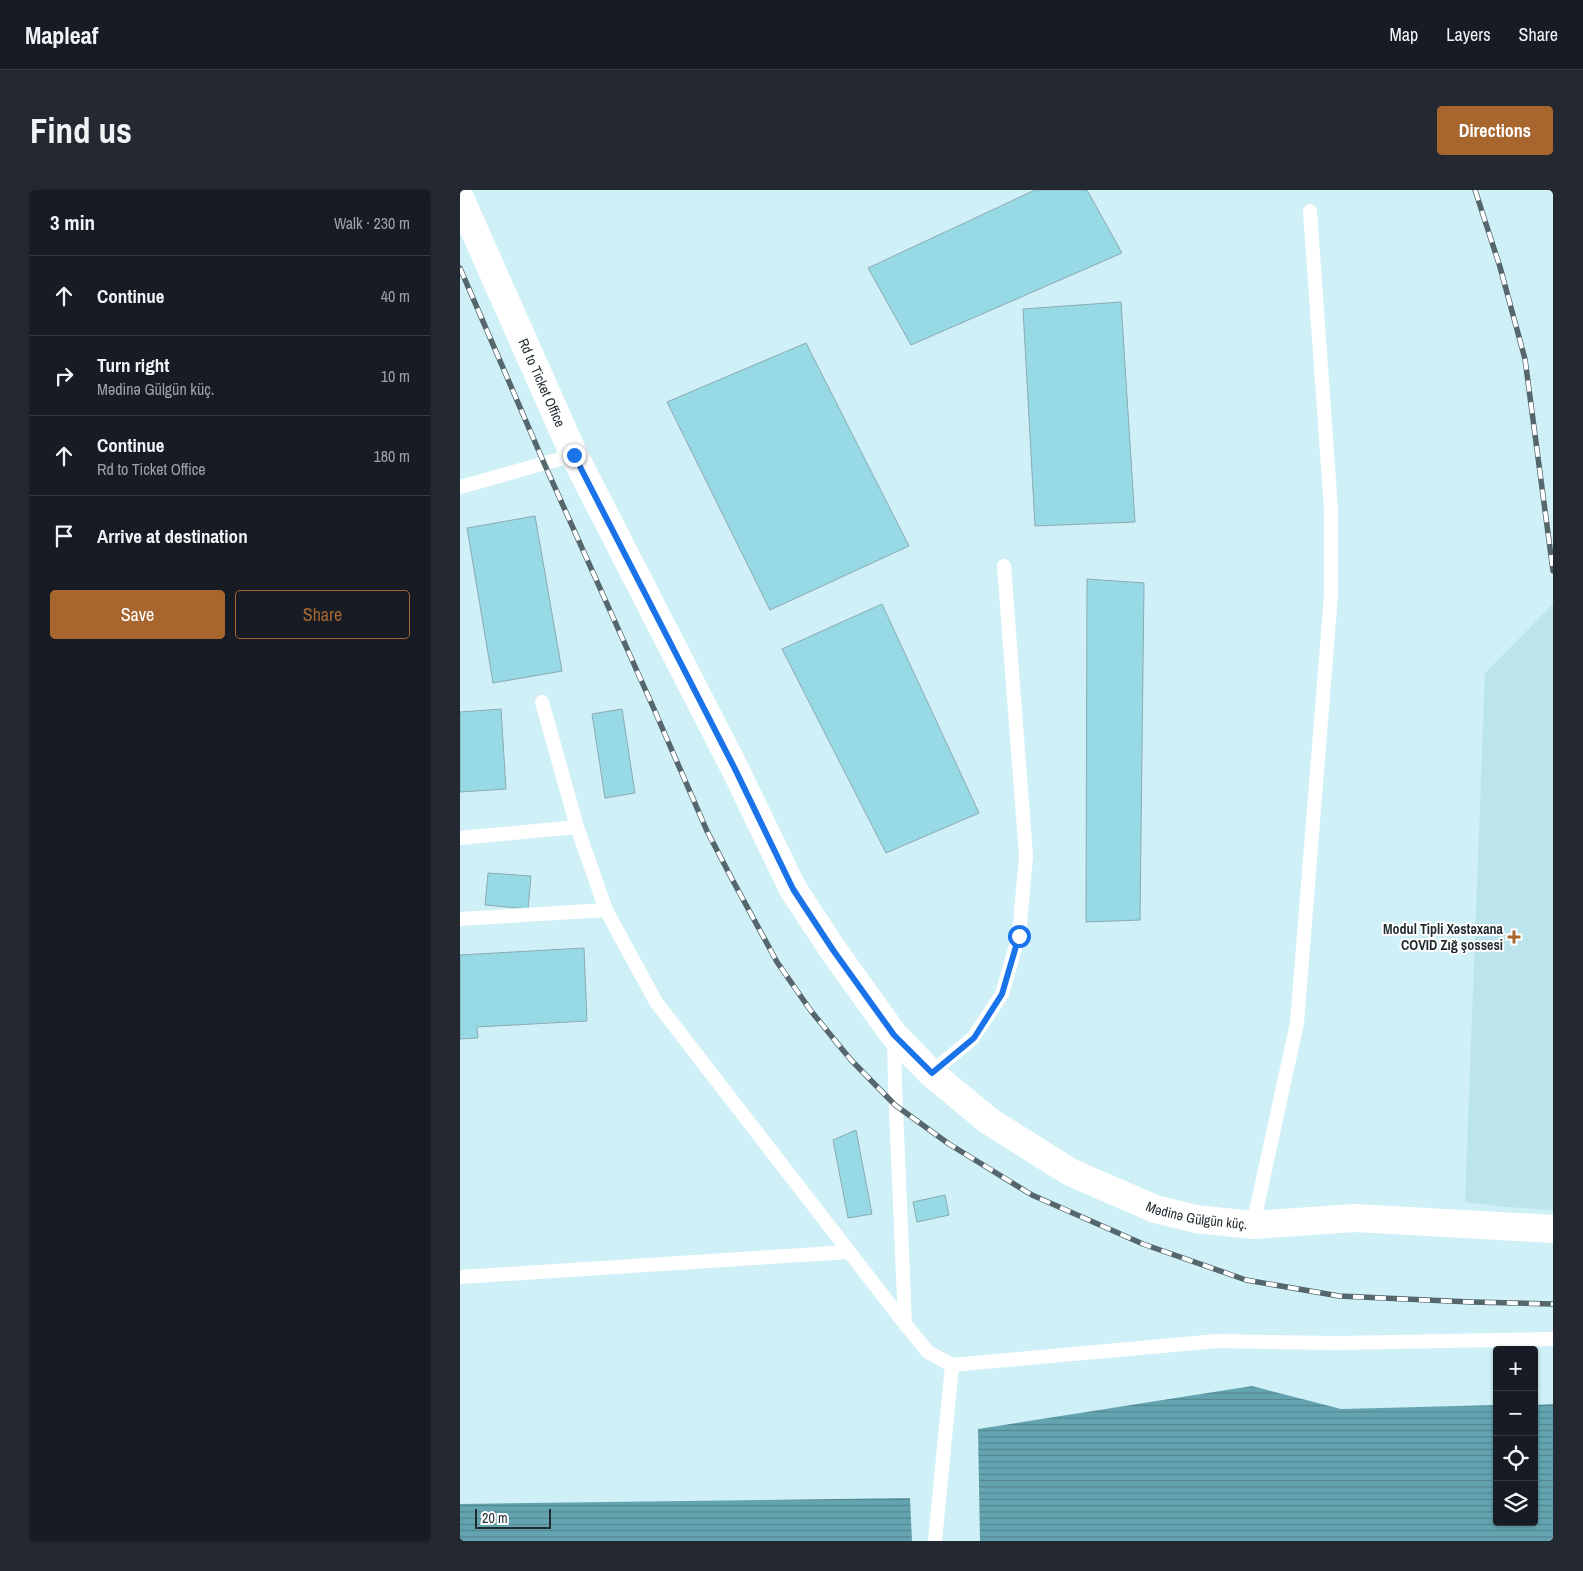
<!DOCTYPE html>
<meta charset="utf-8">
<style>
:root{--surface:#171b24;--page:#242831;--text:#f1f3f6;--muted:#9ea1a6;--line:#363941;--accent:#a6662e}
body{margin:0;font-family:"Archivo Narrow",sans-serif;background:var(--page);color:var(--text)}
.controls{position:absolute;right:15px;bottom:15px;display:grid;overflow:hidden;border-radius:5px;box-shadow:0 1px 4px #0004}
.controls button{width:45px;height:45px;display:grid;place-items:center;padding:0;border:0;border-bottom:1px solid var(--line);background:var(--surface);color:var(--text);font:25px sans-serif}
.scale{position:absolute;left:15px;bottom:12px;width:76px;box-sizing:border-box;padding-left:5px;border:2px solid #1f2b2e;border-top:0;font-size:14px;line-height:18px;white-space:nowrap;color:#1f2b2e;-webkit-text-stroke:4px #fff;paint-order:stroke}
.stop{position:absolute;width:15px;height:15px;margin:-11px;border:4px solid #1a73e8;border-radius:50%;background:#fff}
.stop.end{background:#1a73e8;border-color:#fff;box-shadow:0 1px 5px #0008}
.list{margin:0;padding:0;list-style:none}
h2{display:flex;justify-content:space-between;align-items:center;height:65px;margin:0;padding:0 20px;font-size:21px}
h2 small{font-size:16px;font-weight:400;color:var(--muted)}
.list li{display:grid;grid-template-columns:32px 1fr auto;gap:15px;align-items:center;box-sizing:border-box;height:80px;padding:0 20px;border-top:1px solid var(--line)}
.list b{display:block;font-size:19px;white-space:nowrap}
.list p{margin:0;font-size:16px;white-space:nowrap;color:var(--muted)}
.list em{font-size:16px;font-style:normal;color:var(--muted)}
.actions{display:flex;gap:10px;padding:15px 20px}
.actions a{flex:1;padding:11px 0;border:1px solid var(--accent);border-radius:5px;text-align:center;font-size:18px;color:var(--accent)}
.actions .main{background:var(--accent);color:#fff}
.icon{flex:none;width:28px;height:28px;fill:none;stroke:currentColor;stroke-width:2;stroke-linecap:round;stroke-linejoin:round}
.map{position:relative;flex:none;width:1093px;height:1351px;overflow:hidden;border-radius:5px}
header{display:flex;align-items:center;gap:30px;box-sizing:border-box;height:70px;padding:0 25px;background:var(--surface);border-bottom:1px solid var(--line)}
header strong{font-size:24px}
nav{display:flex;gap:28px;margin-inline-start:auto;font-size:18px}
.intro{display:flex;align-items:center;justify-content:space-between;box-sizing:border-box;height:120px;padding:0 30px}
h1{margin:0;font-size:35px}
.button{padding:12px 22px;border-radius:5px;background:var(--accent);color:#fff;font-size:18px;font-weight:700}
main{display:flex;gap:30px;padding:0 30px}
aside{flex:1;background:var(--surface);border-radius:5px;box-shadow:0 1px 4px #0004}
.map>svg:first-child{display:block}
.built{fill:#bbe4ec}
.water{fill:url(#water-rules)}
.building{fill:#98d9e6;stroke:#8baab1}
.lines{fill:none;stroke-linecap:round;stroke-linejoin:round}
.service{stroke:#fff;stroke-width:14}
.minor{stroke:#fff;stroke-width:28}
.rail-casing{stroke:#55676c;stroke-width:5.5}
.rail{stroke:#fff;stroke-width:4;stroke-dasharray:11;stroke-linecap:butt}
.route{stroke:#1a73e8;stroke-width:6}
.poi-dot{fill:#a6662e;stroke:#fff;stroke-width:2}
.labels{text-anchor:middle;stroke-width:4;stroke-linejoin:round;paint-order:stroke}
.street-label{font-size:14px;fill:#1f2b2e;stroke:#fff}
.poi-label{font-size:14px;font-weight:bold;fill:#1f2b2e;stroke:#fff;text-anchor:end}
</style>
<header>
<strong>Mapleaf</strong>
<nav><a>Map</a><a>Layers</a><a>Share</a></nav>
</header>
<div class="intro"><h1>Find us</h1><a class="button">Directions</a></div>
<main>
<aside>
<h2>3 min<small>Walk · 230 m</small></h2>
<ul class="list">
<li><svg class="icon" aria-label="ahead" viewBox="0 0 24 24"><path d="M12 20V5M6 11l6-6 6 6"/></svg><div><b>Continue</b></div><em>40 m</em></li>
<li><svg class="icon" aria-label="right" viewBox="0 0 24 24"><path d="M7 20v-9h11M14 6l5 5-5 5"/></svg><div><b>Turn right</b><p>Mədinə Gülgün küç.</p></div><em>10 m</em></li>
<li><svg class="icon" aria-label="ahead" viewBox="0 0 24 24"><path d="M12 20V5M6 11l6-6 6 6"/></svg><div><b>Continue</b><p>Rd to Ticket Office</p></div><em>180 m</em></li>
<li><svg class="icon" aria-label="arrive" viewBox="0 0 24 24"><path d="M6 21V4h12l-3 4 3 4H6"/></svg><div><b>Arrive at destination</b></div></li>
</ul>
<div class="actions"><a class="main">Save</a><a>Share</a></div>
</aside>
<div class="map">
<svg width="1093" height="1351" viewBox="0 0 1093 1351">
<defs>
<pattern id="water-rules" width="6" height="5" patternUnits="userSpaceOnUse" patternTransform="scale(1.25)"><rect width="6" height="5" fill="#64a4b0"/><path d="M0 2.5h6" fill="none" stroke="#528690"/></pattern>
</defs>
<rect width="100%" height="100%" fill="#cff0f7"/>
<!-- built -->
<path class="built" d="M1093 414V1020L1047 1017 1005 1012 1025 483Z"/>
<!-- water -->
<path class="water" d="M792 1196 881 1219 1037 1215V1332H1074V1215L1093 1214V1351H520L518 1239Z
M450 1308 452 1351H0V1314Z"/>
<!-- building -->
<path class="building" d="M575 0H627L662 63 451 155 408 78Z
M661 112 675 332 575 336 563 119Z
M346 153 449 356 310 420 207 212Z
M75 326 102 481 33 493 7 338Z
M627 389 684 393 680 730 626 732Z
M422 414 519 623 426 663 322 459Z
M41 519 46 599 0 602V522Z
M162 519 175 603 145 608 132 524Z
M28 683 71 686 68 719 25 715Z
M124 758 127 831 17 837 18 848 0 849V765Z
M396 940 412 1024 388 1028 373 950Z
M485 1005 489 1025 457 1032 453 1012Z"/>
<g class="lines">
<!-- service -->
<path class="service" d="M0 297 114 265
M82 512 117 637 146 720 196 812 445 1134 468 1162 492 1175 757 1151 877 1153 1093 1149
M0 648 117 637
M0 729 146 720
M434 848 435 895 445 1134
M471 883 513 848 542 804 559 745 566 666 544 376
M793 1035 837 833 871 405V319L850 21
M0 1087 389 1062
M475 1351 492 1175"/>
<!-- minor -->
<path class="minor" id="s1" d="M0 8 114 265 275 579 333 699 373 760 434 845 471 883 529 931 610 982 695 1019 736 1029 793 1035 895 1028 1093 1039"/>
<!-- rail casing -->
<g class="rail-casing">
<path id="rail" d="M1015 0 1040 77 1065 169 1093 381
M0 78 84 273 194 519 247 641 272 689 317 772 351 821 391 870 435 915 489 954 572 1005 683 1054 786 1090 879 1106 1011 1112 1093 1114"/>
</g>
<!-- rail -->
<use href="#rail" class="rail"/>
</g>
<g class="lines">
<!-- route -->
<path class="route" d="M114 265 275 579 333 699 373 760 434 845 472 883 514 848 542 804 559 746"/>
</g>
<!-- markers -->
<path class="poi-dot" d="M1051.5 739.5h5v5h5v5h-5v5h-5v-5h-5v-5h5z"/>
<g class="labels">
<!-- street labels -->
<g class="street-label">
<text dy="5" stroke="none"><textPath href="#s1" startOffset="202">Rd to Ticket Office</textPath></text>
<text dy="5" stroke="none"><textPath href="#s1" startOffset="1304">Mədinə Gülgün küç.</textPath></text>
</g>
<!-- poi labels -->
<g class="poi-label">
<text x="1043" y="744">Modul Tipli Xəstəxana<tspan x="1043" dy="16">COVID Zığ şossesi</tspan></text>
</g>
</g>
</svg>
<div class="controls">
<button>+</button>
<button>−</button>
<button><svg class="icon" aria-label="locate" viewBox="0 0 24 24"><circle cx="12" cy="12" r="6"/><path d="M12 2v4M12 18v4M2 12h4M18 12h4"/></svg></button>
<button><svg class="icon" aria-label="layers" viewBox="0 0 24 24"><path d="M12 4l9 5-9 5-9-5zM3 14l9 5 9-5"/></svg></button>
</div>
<div class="scale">20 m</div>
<div class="stop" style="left:559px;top:746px"></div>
<div class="stop end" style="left:114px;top:265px"></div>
</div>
</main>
